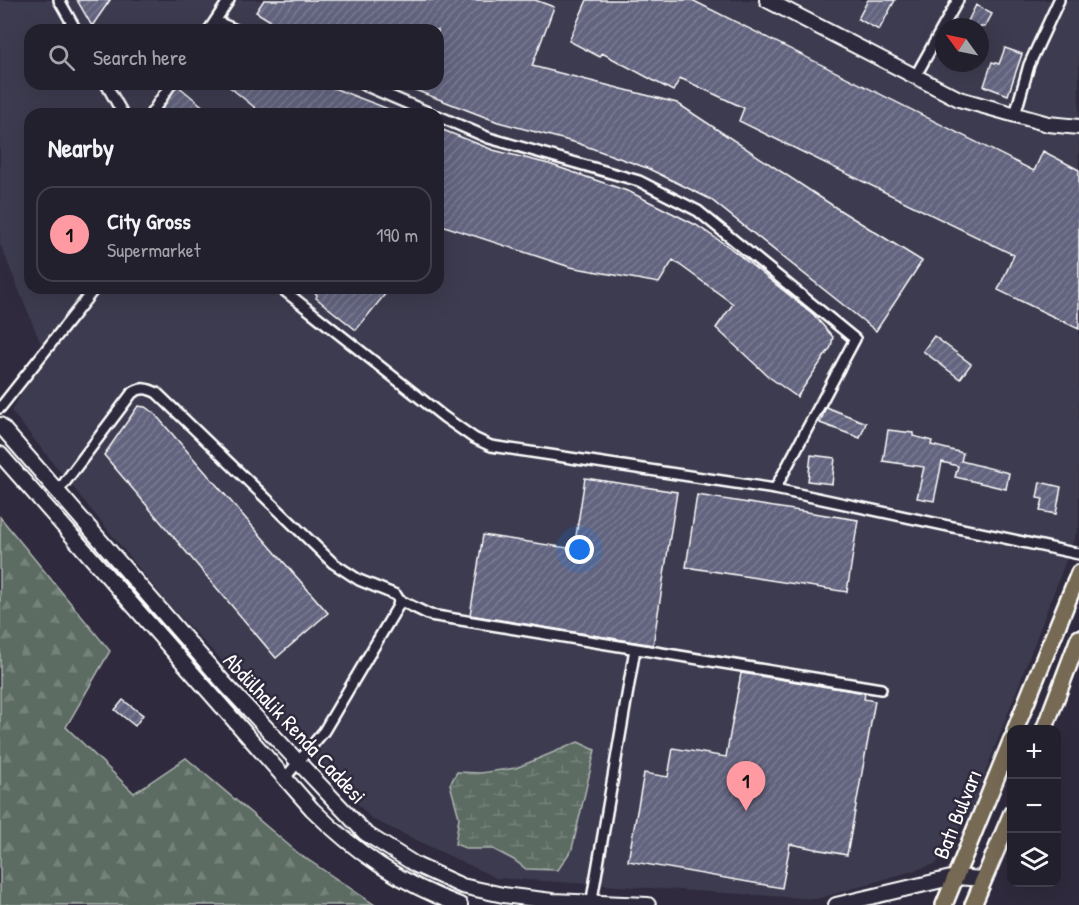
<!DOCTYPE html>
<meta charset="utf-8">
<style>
:root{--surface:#23202e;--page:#2f2d3a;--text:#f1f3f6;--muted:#a3a3aa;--line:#403e4a;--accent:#ff9aa2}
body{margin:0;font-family:"Patrick Hand",sans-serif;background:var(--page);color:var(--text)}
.controls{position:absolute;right:18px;bottom:18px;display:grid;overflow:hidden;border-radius:12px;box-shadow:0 6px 24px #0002}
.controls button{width:54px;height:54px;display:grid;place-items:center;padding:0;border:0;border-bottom:2px solid var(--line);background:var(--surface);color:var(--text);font:30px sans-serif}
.compass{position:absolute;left:935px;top:18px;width:54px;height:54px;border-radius:50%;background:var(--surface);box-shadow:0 6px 24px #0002;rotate:303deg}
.you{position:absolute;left:580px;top:550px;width:21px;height:21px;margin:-15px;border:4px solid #fff;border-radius:50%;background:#1a73e8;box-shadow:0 0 0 9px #1a73e833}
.badge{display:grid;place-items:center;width:39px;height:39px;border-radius:50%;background:var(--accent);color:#111;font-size:20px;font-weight:700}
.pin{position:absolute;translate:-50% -50px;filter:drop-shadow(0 2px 3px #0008)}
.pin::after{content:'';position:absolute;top:32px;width:21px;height:18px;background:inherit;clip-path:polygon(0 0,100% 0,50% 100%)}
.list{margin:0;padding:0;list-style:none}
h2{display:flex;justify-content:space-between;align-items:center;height:78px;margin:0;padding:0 24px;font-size:26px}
h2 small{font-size:20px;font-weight:400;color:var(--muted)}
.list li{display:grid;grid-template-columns:39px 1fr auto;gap:18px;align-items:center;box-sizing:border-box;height:96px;margin:0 12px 12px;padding:0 12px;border:2px solid var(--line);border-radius:18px}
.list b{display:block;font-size:22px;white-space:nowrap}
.list p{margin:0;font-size:20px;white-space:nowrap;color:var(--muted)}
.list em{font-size:20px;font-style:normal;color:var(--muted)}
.icon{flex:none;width:33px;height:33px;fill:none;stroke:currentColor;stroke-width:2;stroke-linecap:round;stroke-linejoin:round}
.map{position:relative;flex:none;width:1079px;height:905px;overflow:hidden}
.search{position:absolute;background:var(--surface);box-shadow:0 6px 24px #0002;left:24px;top:24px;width:420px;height:66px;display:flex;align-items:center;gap:15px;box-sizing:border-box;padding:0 21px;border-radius:18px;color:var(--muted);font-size:22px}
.panel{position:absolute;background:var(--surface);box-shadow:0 6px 24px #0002;left:24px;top:108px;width:420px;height:186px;border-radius:18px}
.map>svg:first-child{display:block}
.built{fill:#3e3b50;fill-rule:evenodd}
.forest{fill:url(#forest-firs);stroke:#aeb6b1;stroke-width:1.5}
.wetland{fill:url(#wetland-marsh);stroke:#aeb6b1;stroke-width:1.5}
.building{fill:url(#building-hatch);stroke:#fff;stroke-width:1.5}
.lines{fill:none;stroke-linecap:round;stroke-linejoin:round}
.street-casing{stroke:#fff;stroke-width:14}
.secondary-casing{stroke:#fff;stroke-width:18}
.primary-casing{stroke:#fff;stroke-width:20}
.street{stroke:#2f2a3d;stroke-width:9}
.secondary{stroke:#2f2a3d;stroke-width:14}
.primary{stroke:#776a54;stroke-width:15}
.labels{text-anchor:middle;stroke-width:5;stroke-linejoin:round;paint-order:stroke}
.street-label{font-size:22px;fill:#fff;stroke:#2f2a3d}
</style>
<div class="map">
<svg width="1079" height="905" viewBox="0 0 1079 905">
<defs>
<pattern id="forest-firs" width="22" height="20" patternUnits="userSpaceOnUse" patternTransform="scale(1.5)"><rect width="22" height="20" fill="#5c6c63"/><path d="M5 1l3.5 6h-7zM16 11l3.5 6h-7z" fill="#74827a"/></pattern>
<pattern id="wetland-marsh" width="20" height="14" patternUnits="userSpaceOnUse" patternTransform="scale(1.5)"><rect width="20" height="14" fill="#5c6c63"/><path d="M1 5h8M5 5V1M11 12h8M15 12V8" fill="none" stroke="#74827a"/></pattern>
<pattern id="building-hatch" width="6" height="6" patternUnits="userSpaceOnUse" patternTransform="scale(1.5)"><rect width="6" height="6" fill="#62647e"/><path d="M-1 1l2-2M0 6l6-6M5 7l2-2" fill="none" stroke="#7a7b91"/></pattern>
</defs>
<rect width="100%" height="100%" fill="#2f2a3d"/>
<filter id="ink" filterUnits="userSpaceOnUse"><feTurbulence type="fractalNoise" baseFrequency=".0167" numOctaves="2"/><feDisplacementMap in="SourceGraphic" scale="12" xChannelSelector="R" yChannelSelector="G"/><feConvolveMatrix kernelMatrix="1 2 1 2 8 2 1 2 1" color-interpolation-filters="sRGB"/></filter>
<g filter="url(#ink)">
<!-- built -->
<path class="built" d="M0 0H1079V526L971 811 936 864 817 899 496 878 372 819 168 604 11 411 45 354 0 244ZM944 27H980V63H944ZM30 30H438V84H30ZM30 114H438V288H30Z"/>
<!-- forest -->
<path class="forest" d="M0 517 110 651 66 727 134 793 186 758 298 853 375 905H0Z"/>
<!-- wetland -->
<path class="wetland" d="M578 742 595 750 572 849 558 870 526 869 514 860 493 849H468L455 844 459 817 450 784 457 772 480 773 516 768Z"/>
<!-- building -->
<path class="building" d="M77 0H110L92 26Z
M264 0H535L554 7 532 66 677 103 838 209 922 261 876 331 710 199 647 168 577 143 498 122 402 85 438 84V30H285L256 12Z
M587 0H692L1034 171 1043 151 1079 170V329L998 290 1014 255 739 121 744 108 680 78 673 91 602 53 600 57 569 41Z
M868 0H895L879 30 858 19Z
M976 5 992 14 985 27H965Z
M1005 48 1022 54 1008 95 984 86 992 62 999 64Z
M226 84H323L399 113 256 114 259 111Z
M177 85 212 114H159Z
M438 128 493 150 549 164 630 192 696 225 729 247 813 314 833 337 831 347 797 397 769 377 716 328 733 304 673 260 659 283 570 267 438 224Z
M309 288H390L356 330 316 298 317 295Z
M934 336 971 364 960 379 923 351Z
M138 406 145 407 154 413 328 613 276 658 104 455Z
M826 407 866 423 860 438 820 423Z
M888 430 913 433V436L932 441 931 445 963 453 961 461 1009 473 1006 489 955 477 958 466 942 462 934 501 917 498 924 467 883 461Z
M811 455 835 458 832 484 808 481Z
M585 478 677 492 653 645 470 615 483 535 574 549Z
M1040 482 1061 487 1056 514 1040 511 1043 499 1037 498Z
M697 495 858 520 847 592 686 567Z
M741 673 865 693 864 699 875 701 847 855 790 844 782 888 628 861 644 773 668 777 673 748 726 757Z
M123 700 143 715 135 726 115 710Z"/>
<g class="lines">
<!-- street casing -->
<g class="street-casing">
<path id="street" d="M59 0 76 30
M215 21 236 30
M209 30 229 0
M915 77 958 0
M106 84 123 114
M362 84 432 114
M151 114 171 84
M1015 115 1029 65 1059 0
M438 116 489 138 639 181 698 211 855 339 775 489
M281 288 444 417 474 438 491 446 775 489 1079 554
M0 408 95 288
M59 490 132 393C142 387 147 388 157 393L333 563 359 580 396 595 399 600 398 606 324 731 285 778
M399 600 430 615 881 689
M591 905 635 649"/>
</g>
<!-- secondary casing -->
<g class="secondary-casing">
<path id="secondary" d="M767 0 959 99 1048 124 1079 127
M0 425 225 684 365 833 416 865 462 886 503 895 552 901 648 905
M0 454 312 809C356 853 402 884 460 905
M836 905 955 877 984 879"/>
</g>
<!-- primary casing -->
<g class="primary-casing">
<path id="primary" d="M1015 730 1079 573
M1044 730 1079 638
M944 905 1012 739
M973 905 1012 813"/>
</g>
<!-- street -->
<use href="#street" class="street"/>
<!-- secondary -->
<use href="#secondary" class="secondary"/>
<!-- primary -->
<use href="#primary" class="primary"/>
</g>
</g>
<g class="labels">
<!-- street labels -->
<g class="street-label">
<text transform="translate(295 728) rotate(47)" y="8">Abdülhalik Renda Caddesi</text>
<text transform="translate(957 814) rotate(-68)" y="8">Batı Bulvarı</text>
</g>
</g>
</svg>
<div class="controls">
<button>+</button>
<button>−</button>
<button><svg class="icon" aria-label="layers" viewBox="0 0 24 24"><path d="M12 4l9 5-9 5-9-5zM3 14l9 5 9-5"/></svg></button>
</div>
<svg class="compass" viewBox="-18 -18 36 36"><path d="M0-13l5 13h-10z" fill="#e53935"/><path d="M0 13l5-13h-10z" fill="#a3a3aa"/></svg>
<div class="you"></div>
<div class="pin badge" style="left:746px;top:811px">1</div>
<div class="search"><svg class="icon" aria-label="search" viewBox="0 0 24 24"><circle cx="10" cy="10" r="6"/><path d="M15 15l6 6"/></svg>Search here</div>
<section class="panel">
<h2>Nearby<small></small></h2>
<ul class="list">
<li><span class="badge">1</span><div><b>City Gross</b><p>Supermarket</p></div><em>190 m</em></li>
</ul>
</section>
</div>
